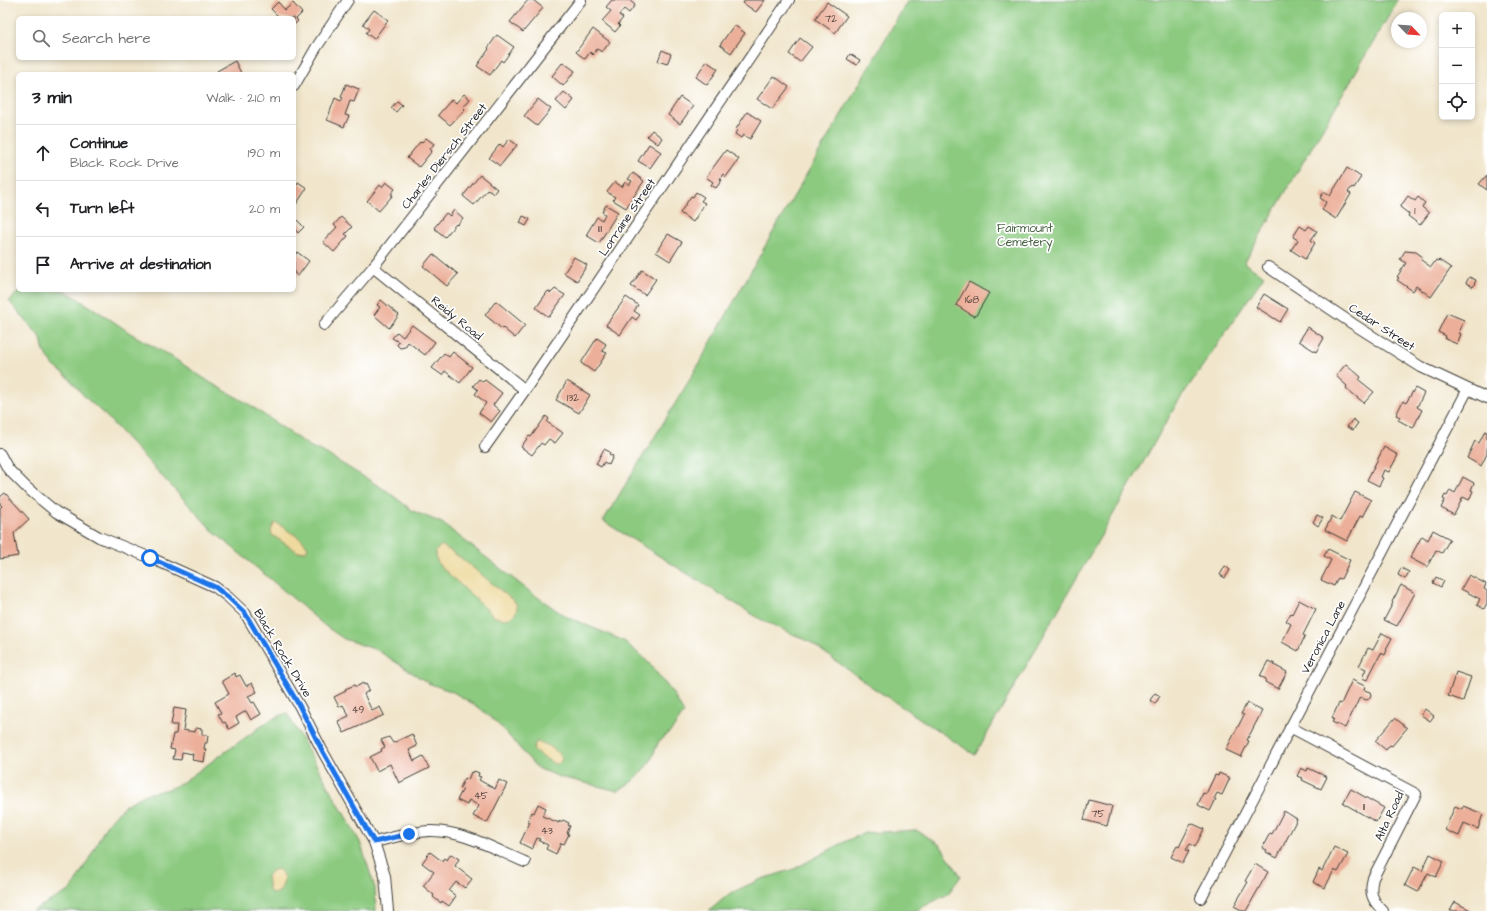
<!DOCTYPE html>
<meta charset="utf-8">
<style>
:root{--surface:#fff;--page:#f6f6f6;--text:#202124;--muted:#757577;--line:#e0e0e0}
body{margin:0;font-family:"Architects Daughter",sans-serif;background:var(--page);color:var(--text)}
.controls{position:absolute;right:12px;top:12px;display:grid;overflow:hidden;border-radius:6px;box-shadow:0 2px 6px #0003}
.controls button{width:36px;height:36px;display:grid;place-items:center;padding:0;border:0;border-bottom:1px solid var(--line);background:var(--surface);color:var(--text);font:20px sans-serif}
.compass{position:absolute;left:1391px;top:12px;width:36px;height:36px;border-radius:50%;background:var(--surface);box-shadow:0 2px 6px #0003;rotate:115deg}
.stop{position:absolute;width:12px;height:12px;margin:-9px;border:3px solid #1a73e8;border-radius:50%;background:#fff}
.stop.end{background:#1a73e8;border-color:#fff;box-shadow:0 1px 4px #0008}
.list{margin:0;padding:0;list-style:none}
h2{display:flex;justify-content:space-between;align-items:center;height:52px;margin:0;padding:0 16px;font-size:17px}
h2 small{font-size:13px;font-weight:400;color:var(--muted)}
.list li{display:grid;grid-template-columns:26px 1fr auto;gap:12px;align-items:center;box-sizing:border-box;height:56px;padding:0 16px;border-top:1px solid var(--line)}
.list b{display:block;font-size:15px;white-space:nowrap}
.list p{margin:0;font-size:13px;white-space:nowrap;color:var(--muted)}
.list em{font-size:13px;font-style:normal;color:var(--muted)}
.icon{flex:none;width:22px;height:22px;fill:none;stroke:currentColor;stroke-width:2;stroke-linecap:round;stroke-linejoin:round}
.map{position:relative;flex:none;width:1487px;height:911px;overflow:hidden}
.search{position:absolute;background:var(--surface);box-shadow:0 2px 6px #0003;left:16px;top:16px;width:280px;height:44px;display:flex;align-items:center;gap:10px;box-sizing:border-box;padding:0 14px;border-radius:6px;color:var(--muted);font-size:15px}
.panel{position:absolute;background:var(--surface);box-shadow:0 2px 6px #0003;left:16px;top:72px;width:280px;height:220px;border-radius:6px}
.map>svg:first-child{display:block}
.green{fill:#8cca80;stroke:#54734e}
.sand{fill:#eeda9e;stroke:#857b5d}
.building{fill:#ecaf99}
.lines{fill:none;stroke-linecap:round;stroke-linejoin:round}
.street-casing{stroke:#3c3a36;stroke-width:12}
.street{stroke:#fff;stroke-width:10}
.route{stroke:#1a73e8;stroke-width:5}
.labels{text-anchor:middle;stroke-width:3.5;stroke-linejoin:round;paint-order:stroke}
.number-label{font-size:10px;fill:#50413b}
.street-label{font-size:12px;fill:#1c1c1c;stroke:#fff}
.park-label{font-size:12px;fill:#496244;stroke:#fff}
</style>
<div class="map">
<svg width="1487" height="911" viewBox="0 0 1487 911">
<rect width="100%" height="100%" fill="#fff"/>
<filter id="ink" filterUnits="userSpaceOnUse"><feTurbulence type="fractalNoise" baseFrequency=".025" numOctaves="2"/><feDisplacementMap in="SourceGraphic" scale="8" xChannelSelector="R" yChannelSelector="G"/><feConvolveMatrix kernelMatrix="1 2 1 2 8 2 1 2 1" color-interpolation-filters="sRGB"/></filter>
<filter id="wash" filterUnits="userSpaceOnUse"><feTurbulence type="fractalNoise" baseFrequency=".012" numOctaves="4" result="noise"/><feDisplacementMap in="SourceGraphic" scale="16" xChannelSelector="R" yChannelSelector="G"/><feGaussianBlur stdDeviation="0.9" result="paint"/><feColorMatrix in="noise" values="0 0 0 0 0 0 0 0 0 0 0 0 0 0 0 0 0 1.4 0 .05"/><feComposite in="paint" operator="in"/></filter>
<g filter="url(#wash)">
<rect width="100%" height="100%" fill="#f1e6cc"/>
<!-- green -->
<path class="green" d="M908 0H1398L1244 263 1264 276 1176 405 975 755 869 685 810 642 760 619 603 521 692 376 773 232Z
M21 290H64L107 317 130 333 172 357 211 383 247 403 309 446 323 452 387 491 413 511 442 523 533 594 565 616 624 641 648 662 672 692 684 713 672 730 659 741 650 762 634 780 618 791 560 777 537 768 502 728 481 709 453 692 428 683 377 650 344 639 325 626 288 594 214 532 106 416 84 396 69 378 54 366 44 352 41 338 9 301Z
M287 713 360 842 375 888 376 911H32L71 890 90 857 107 824 125 805 146 794 169 789 183 782 270 720Z
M916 830 940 845 961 876 948 894 915 911H709L729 894 759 880 794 869 848 840 865 833Z"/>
<!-- sand -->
<path class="sand" d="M275 523 278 524 301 539 308 547 306 551 298 552 272 535 271 530Z
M441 545 461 558 516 603 517 610C512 620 505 620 495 617L439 565 435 556 436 551Z
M536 742C545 742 557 750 562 758L561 761 558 764H555L541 756 533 749Z
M278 869C287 876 284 884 279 892L273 894 269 890 267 876 271 871Z"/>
<g id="blocks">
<!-- building -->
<path class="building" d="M528 0H533L543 8 523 32 510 22Z
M612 0H629L635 5 629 13 624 9 619 15 623 18 618 24 620 26 615 32 602 21 611 11 606 7Z
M745 0H765L756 12 743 3Z
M278 2 285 10 293 3 302 13 296 19 298 21 294 25V18H278L279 17 271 9Z
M827 2 847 16 835 33 815 19Z
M374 10 388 20 374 39 366 33 369 29 363 24Z
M734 25 745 33 731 53 720 45Z
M593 29 610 42 602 52 597 49 593 55 590 52 585 59 576 52Z
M497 35 514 47 503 62 501 60 490 75 477 66 489 49 488 48Z
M800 38 812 47 800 62 789 54Z
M662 50 671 54 667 64 658 61Z
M850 54 860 60 857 65 847 59Z
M235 61 241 73 239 74H219L217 71Z
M706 61 718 69 707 85 696 77Z
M563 62 575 71 563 86 552 76Z
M774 76 789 87 772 109 757 99Z
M346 84 359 89 354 102 350 101 345 115 349 116 344 127 327 120 335 98 341 101 343 98 341 97Z
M564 92 574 100 566 110 556 101Z
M464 94 470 99 463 107 465 109 450 125 438 115 452 99 456 103Z
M680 97 693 106 680 124 668 115Z
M538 99 551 109 537 126 524 116Z
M397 101 402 105 396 112 391 108Z
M747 112 761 121 750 139 743 135 741 138 735 134 737 130 736 129Z
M652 130 662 138 658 144 647 136Z
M426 138 434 144 430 149 432 151 419 167 407 158 420 142 421 143Z
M509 139 517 145 500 166 489 158 500 144 503 147Z
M649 144 661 152 650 168 638 161Z
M726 150 739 159 726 177 723 174 720 179 722 180 716 188 711 185 713 182 706 177Z
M1347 168 1361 177 1354 188 1352 187 1348 192 1351 194 1336 219 1322 210 1326 202 1320 198 1324 192 1330 196Z
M633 173 644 181 626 208 613 200 615 197 607 192 615 182 622 187 625 182 629 185 632 181 628 179Z
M480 175 497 189 493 194 488 189 474 205 463 196Z
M1487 175V190L1479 184Z
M298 182 307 188 295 206 294 205V183L297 185Z
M386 182 395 189 391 194 393 195 379 211 367 201 380 185 382 187Z
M696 192 704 197 701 201 705 203 693 222 680 213 691 196 693 197Z
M1408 196 1415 201 1418 197 1425 203 1422 207 1429 213 1420 225 1408 216 1409 214 1400 207Z
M606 205 618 212 599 243 586 235 597 217 602 220 605 214 602 212Z
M454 210 463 218 457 225 456 224 445 237 434 228 446 213 450 216Z
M523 216 530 219 526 226 520 223Z
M341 217 352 227 345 234 348 236 334 252 323 242 337 227 334 225Z
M295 218 304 227 298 233 294 228Z
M1300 226 1306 230 1309 226 1317 231 1311 240 1315 243 1305 259 1291 250 1298 240 1293 237Z
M668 234 682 242 670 261 656 252Z
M1405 251 1416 252 1423 257 1421 260 1431 267 1436 260 1438 261 1439 260 1451 268 1431 297 1416 286 1413 291 1397 280 1399 278 1397 277 1406 263 1400 259Z
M297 252 309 261 298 276 294 273V257Z
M433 254 458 274 447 286 423 266Z
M574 257 587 265 577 281 564 273Z
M642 270 656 279 645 295 631 286Z
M1469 277 1476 280 1473 287 1466 283Z
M969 282 989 293 975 317 956 305Z
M555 289 565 295 549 317 536 308 548 291 551 293Z
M1264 294 1288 309 1280 322 1256 307Z
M626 297 638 305 634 311 640 315 636 320 632 317 620 335 606 325Z
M381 300 399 315 389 328 374 315 380 307 377 305Z
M496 301 525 325 515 338 503 328 502 329 485 315Z
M1447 313 1464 320 1459 333 1461 334 1457 344 1445 339 1446 336 1438 332Z
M412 325 435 342 425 355 408 342 405 347 400 348 397 345 399 342 392 338 397 332 403 337Z
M1308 327 1324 338 1316 352 1299 341Z
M597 338 606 344 602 351 607 353 594 372 581 363Z
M453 352 472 367 460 383 445 371 442 375 432 368 444 353 449 357Z
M1346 364 1361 377 1359 380 1374 392 1364 403 1346 388 1347 386 1336 376Z
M479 379 483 382 485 380 502 393 493 405 500 411 491 422 479 413 486 403 475 394 478 390 473 386Z
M567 381 590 395 579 413 556 400Z
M1415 388 1424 393 1417 407 1422 410 1413 428 1398 420 1400 417 1396 415 1403 401 1406 403Z
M546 416 549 419 547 422 563 433 555 443 549 439 544 445 541 443 532 455 521 447 529 436 531 437Z
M1353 419 1358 423 1353 430 1347 427Z
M1485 431 1487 432V454L1481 466 1467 458 1475 441 1479 443Z
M1384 447 1398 455 1389 472 1384 470 1381 477 1383 478 1379 486 1367 480Z
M604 449 610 452 609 454 613 456 609 465 604 462 601 467 596 464Z
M1463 477 1474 483 1471 490 1473 491 1469 500 1463 497 1454 515 1441 508 1445 500 1443 499 1445 495 1447 496 1450 490 1455 493Z
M1355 492 1371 500 1362 517 1360 516 1347 541 1325 530 1332 516 1340 521Z
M5 493 29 519 14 533 18 556 0 559V508L2 506 0 504V497Z
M1317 515 1323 518 1318 526 1313 522Z
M1433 530 1450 539 1442 553 1436 550 1427 567 1410 558 1422 536 1428 540Z
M1328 549 1350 560 1341 579 1338 578 1334 586 1321 580 1331 560 1324 556Z
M1225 566 1230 570 1225 578 1220 575Z
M1401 568 1409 572 1405 579 1398 575Z
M1469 575 1486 584 1484 589 1487 591V603L1484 609 1477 605 1480 599 1461 589Z
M1436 577 1444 581 1441 587 1433 583Z
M1401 585 1415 593 1397 626 1384 620 1393 603 1392 602Z
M1299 600 1316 609 1303 635 1305 636 1298 651 1282 642 1291 624 1286 621 1291 613 1292 614Z
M1382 633 1392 638 1386 649 1387 650 1385 655 1381 653 1367 680 1362 678 1366 669 1359 666 1368 648 1373 650Z
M1268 661 1275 664 1274 665 1287 672 1278 689 1265 682 1266 679 1260 676Z
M1456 672 1471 677 1463 701 1448 696Z
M235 673 236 677 240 675 246 686 252 683 257 692 248 696 252 703 254 702 261 714 251 720 246 711 236 717 239 723 229 729 225 722 223 723 218 714 221 713 215 702 229 694 222 681Z
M1352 680 1365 686 1364 690 1370 692 1371 695 1369 699 1366 700 1360 697 1345 728 1332 722 1334 719 1332 718 1339 703 1341 704Z
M363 683 364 685 366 684 369 690 364 694 372 711 380 707 384 715 344 733 338 721 349 716 343 705 339 707 334 697 346 691 345 689 355 685 356 687Z
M1155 693 1160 696 1155 704 1150 700Z
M1247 703 1262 711 1247 740 1249 741 1241 757 1226 750 1244 715 1241 714Z
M174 708 186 710 183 730 195 732 196 728 202 729V735H208L207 743H205L204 749H206L204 762 192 760 193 754 182 752 181 760 173 759 175 750 170 749 173 734H176L177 725H171Z
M1425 709 1434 716 1430 721 1421 715Z
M1395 718 1407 728 1392 746 1390 745 1386 750 1375 741Z
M412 734 417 746 409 750 414 761 423 756 429 768 399 783 390 764 377 771 370 757 382 751 381 749 385 747 381 740 389 737 393 743Z
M1301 768 1307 771 1308 768 1327 777 1321 789 1302 780 1303 778 1297 776Z
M474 771 479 773 478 776 481 777 479 780 495 789 499 780 507 784 487 823 473 816 479 806 469 800 467 805 457 800 463 789 460 788 465 778 468 780 471 772 473 773Z
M1219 773 1230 778 1222 795 1217 793 1214 799H1216L1210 811 1198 805 1203 793 1206 794 1215 775 1218 776Z
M1351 789 1384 808 1376 822 1343 803Z
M1089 800 1112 806 1107 826 1084 820Z
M538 804 546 808 542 816 559 823V821L561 822 563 820 569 823 568 825 570 826 567 833 569 834 564 844 561 843 556 854 546 849 548 845 539 841 540 839 537 838 532 849 520 843 530 822 528 821 532 812 534 813Z
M1455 806 1462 809 1463 806 1483 814 1478 829 1464 823 1459 836 1445 830Z
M1284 811 1297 819 1277 858 1266 852 1267 850 1262 848 1270 833 1272 834Z
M1191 823 1204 829 1195 847 1190 844 1186 850 1189 851 1183 863 1171 857 1177 846 1179 847Z
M1334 847 1348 854 1338 872 1334 870 1325 888 1313 882 1319 869 1322 871Z
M430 852 442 861 444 858 447 860 451 854 459 859 455 866 472 879 465 888 456 882 449 891 456 896 449 906 442 901 441 903 433 897 434 895 423 886 434 872 422 863Z
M1430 854 1444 861 1436 877 1428 873 1418 892 1405 885 1414 867 1422 871Z
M1255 864 1268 872 1246 911H1243L1234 906 1248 882 1245 881Z
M1455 902 1472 911H1450Z"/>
</g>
</g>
<g filter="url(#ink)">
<use href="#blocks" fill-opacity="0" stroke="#3c3a36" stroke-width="1"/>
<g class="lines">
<!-- street casing -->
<g class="street-casing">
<path id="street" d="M294 86 316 48 348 0
M373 267 525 390
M1268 267 1353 324 1421 367 1487 398
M324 325 373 267 581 0
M485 447 525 390 789 0
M0 454 8 469 26 487 56 512 99 537 151 558 215 587 228 597 245 613 300 707 323 752 374 842 385 876 388 911
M1290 727 1416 794 1373 878C1369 893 1372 900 1383 911
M374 842C392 838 410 832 429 831 462 830 494 849 525 862
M1201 898 1468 389"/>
</g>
<!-- street -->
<use href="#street" class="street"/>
</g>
</g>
<g class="lines" filter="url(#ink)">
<!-- route -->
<path class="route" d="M150 558 215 587 228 597 245 613 300 707 323 752 374 842 409 834"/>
</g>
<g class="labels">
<!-- number labels -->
<g class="number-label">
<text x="831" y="22">72</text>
<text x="1415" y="214">1</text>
<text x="600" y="232">111</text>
<text x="972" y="303">168</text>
<text x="573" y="401">132</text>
<text x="358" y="713">49</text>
<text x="481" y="799">45</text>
<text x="1364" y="810">11</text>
<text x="1098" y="817">75</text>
<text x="547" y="834">43</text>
</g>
<!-- street labels -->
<g class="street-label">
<text transform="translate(444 156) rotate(-52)" y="4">Charles Diersch Street</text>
<text transform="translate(627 217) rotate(-56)" y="4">Lorraine Street</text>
<text transform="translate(457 318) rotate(39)" y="4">Reidy Road</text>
<text transform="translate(1382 327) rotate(33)" y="4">Cedar Street</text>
<text transform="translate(1323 637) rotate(-62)" y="4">Veronica Lane</text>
<text transform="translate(283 653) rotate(59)" y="4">Black Rock Drive</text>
<text transform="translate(1389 816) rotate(-65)" y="4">Alta Road</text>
</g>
<!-- park labels -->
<g class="park-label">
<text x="1025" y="232">Fairmount<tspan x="1025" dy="14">Cemetery</tspan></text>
</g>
</g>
</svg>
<div class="controls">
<button>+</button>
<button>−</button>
<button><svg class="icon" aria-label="locate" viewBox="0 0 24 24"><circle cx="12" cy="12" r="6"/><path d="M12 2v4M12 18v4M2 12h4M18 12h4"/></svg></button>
</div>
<svg class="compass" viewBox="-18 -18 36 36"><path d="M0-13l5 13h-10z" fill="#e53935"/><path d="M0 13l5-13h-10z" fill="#757577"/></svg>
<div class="stop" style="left:150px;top:558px"></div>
<div class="stop end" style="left:409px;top:834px"></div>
<div class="search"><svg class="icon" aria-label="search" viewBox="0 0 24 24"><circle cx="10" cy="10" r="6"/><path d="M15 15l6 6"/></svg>Search here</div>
<section class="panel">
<h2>3 min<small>Walk · 210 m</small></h2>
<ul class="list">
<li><svg class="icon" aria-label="ahead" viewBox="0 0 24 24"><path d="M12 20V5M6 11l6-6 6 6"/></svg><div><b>Continue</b><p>Black Rock Drive</p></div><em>190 m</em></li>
<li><svg class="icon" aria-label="left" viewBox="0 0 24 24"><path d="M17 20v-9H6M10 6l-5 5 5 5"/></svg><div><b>Turn left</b></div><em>20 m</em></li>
<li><svg class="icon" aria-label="arrive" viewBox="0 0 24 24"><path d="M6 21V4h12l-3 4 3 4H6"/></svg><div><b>Arrive at destination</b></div></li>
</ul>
</section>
</div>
